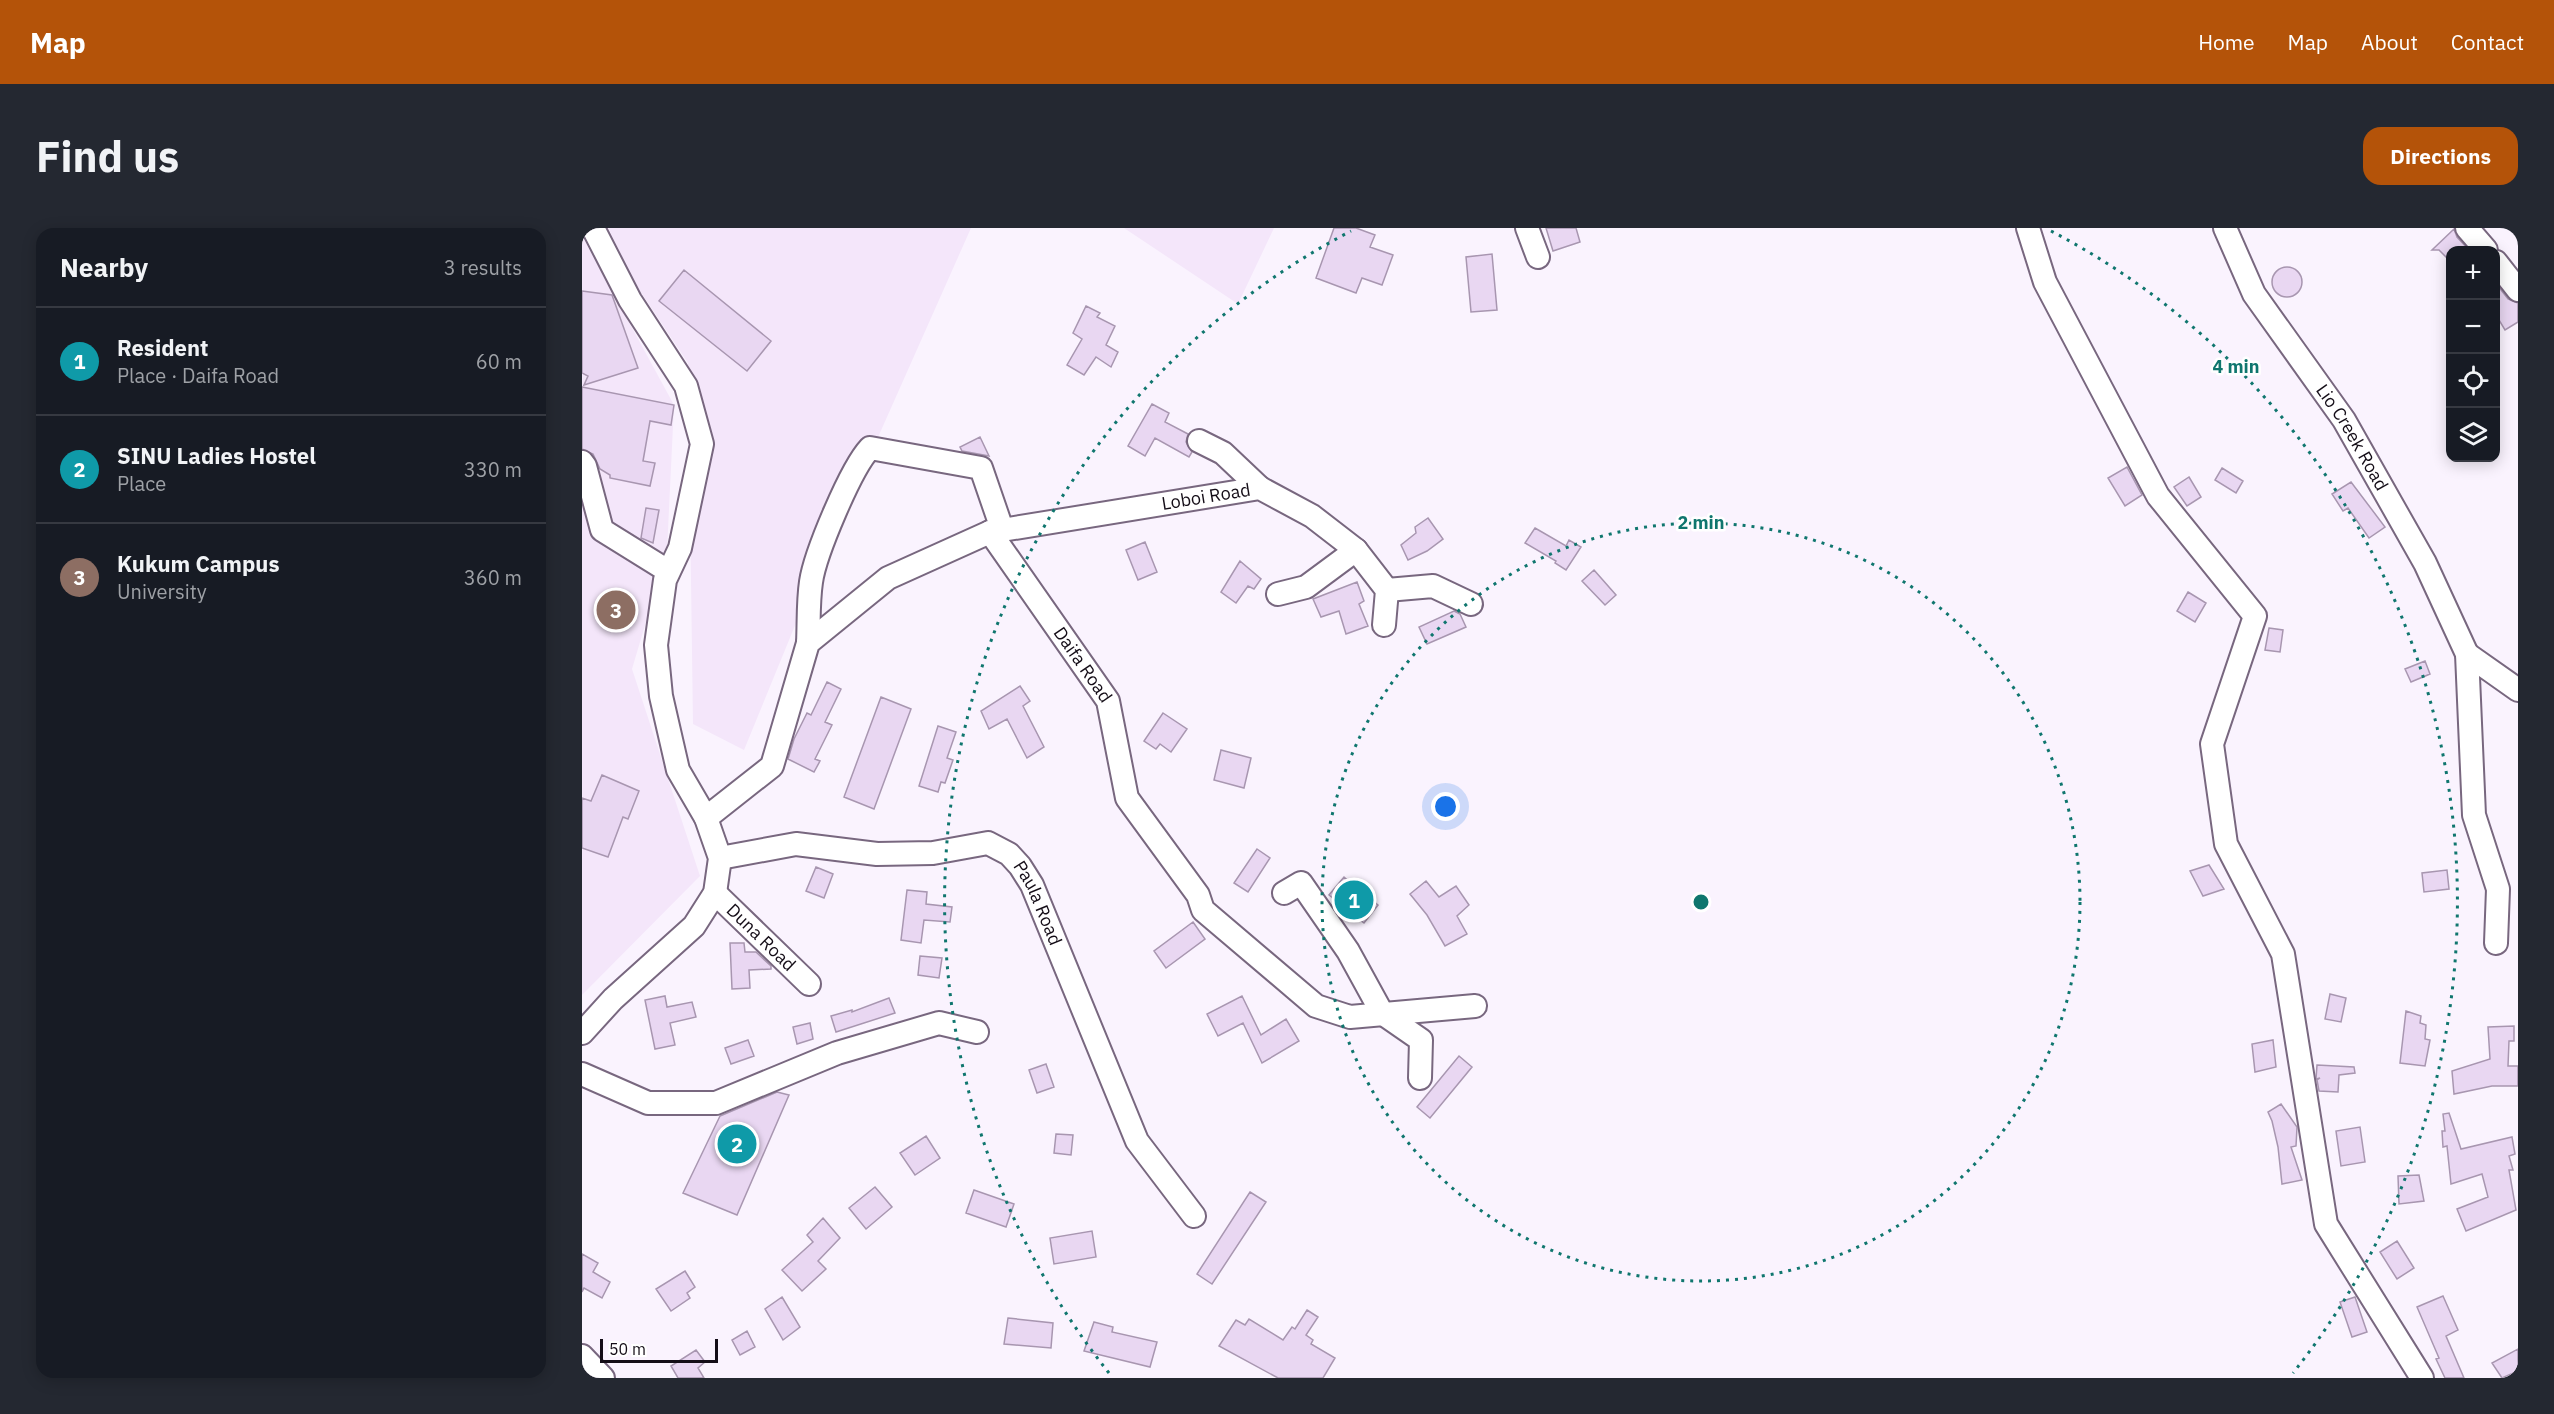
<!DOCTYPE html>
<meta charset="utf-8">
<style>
:root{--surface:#171b24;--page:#242831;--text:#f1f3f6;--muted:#9ea1a6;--line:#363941;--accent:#b45309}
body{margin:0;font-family:"IBM Plex Sans",sans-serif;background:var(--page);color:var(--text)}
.controls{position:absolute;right:18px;top:18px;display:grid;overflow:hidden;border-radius:12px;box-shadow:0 3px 15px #0003}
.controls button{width:54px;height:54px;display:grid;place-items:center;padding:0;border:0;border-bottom:2px solid var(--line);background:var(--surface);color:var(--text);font:30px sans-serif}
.scale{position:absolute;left:18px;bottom:15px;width:118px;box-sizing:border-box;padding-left:6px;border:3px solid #140d17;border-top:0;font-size:16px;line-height:21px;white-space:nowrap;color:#140d17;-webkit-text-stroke:4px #fff;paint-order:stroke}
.you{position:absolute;left:864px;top:579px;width:21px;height:21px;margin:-15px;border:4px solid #fff;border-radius:50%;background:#1a73e8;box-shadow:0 0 0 9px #1a73e833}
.badge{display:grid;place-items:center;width:39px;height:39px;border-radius:50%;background:var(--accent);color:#fff;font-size:20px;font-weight:700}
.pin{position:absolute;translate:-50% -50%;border:3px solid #fff;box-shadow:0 2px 6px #0006}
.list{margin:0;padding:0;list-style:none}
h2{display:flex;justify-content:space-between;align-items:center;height:78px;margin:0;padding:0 24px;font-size:26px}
h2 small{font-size:20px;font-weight:400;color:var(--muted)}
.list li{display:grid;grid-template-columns:39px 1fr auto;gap:18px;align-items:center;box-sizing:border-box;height:108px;padding:0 24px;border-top:2px solid var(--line)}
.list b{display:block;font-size:22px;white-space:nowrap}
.list p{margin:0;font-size:20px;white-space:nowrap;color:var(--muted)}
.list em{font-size:20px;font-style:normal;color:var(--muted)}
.icon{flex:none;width:33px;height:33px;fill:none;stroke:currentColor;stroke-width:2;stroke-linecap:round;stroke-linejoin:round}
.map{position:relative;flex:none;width:1936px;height:1150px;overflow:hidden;border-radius:18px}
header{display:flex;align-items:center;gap:36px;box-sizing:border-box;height:84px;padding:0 30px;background:var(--accent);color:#fff}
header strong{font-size:28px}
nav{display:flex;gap:33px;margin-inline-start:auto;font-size:21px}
.intro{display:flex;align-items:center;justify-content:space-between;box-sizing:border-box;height:144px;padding:0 36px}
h1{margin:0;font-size:42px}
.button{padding:15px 27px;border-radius:18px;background:var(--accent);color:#fff;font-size:21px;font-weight:700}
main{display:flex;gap:36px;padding:0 36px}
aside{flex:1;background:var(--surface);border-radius:18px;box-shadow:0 3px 15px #0003}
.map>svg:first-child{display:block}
.built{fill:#f4e6fa}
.building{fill:#e9d7f2;stroke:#a896b0;stroke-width:1.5}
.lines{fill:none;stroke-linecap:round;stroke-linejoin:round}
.minor-casing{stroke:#78677f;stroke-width:26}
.minor{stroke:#fff;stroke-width:22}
.ring{fill:none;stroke:#0f766e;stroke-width:3;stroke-dasharray:3 6}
.labels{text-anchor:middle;stroke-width:5;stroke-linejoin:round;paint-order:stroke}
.street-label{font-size:18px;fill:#140d17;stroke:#fff}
.centre{fill:#0f766e;stroke:#fff;stroke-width:3}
.ring-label{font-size:18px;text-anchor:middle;font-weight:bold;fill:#0f766e;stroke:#fff;stroke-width:5;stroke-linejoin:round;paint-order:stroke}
</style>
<header>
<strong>Map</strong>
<nav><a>Home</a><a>Map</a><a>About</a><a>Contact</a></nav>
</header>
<div class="intro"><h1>Find us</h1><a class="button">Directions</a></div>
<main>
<aside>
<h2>Nearby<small>3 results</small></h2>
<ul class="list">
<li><span class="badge" style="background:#0f9aa8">1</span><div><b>Resident</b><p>Place · Daifa Road</p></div><em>60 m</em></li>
<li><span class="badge" style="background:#0f9aa8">2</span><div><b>SINU Ladies Hostel</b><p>Place</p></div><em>330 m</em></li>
<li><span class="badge" style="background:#8d6e63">3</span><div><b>Kukum Campus</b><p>University</p></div><em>360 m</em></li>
</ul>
</aside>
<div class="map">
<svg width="1936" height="1150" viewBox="0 0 1936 1150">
<rect width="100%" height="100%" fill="#faf3fe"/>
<!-- built -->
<path class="built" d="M16 0H389L221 378 162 522 111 496 106 135Z
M542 0H692L656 76Z
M0 8 92 177 85 323 50 441 118 648 0 767Z"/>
<!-- building -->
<path class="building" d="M752 0H774L793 7 788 19 811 27 800 57 780 50 774 65 734 50Z
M964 0H994L998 14 971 23Z
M1872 1 1875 9 1887 22H1869V34L1857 22H1850Z
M910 26 915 82 889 84 884 29Z
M1690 54a15 15 0 1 1 30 0a15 15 0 1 1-30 0Z
M102 42 189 113 165 143 77 73Z
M1916 58 1926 71 1936 75V94L1923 102 1914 87V59Z
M0 63 30 67 56 140 2 157 6 148 0 145Z
M504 78 518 85 515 89 533 98 524 117 536 124 529 139 514 129 502 147 485 137 500 111 491 105Z
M0 159 92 177 89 197 68 193 61 233 73 235 68 258 28 250V247L18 241 11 226 0 221Z
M570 176 587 185 583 194 606 206 604 214 610 224 607 229 573 210 563 228 546 218Z
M398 209 407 228 380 223 378 219Z
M1545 239 1560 267 1543 278 1526 250Z
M1640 240 1661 253 1654 265 1633 252Z
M1607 249 1619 269 1605 278 1592 259Z
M1769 254 1803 299 1787 310 1766 280 1761 283 1750 266Z
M64 280 77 282 71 315 59 310Z
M846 290 861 311 845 323 826 332 819 317 834 305 833 299Z
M953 300 984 318 987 312 999 319 984 342 973 335 974 333 943 315Z
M563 314 575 344 556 352 544 322Z
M658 333 679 351 672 361 666 358 654 375 639 364Z
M1012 342 1034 367 1023 377 1000 353Z
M775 354 782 373 777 376 786 398 764 406 757 383 739 389 731 371Z
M1606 364 1624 375 1613 394 1595 383Z
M872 383 878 386 884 399 845 416 837 399Z
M1687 400 1701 402 1698 424 1683 422Z
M1843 433 1848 446 1829 454 1823 441Z
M245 454 259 461 243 494 250 497 233 531 238 533 232 544 206 531 212 511 225 485 229 487Z
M438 458 448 473 441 478 462 519 445 530 425 491 407 501 399 483Z
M299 469 329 481 292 581 262 569Z
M581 485 605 501 589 524 578 516 574 521 562 513Z
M356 498 374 504 365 530 371 532 363 555 359 554 356 564 337 558Z
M639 522 669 530 662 560 632 552Z
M20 547 57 563 46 591 41 589 26 629 0 620V570L9 573Z
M675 621 688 630 666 664 652 655Z
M1627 637 1642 661 1621 668 1608 643Z
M234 639 251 646 242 670 224 663Z
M1865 642 1867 661 1842 664 1840 645Z
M762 649 771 657 776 652 785 660 781 664 796 677 782 695 747 667Z
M844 653 857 669 874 658 887 677 875 688 885 706 863 718 845 687 828 666Z
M325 662 345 664 344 676 370 679 368 694 342 692 339 715 319 712Z
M611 694 623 711 584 740 572 723Z
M148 715H162L163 724H174L189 738V741L167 742 168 760 150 761Z
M338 728 360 730 357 750 336 747Z
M1748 766 1764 770 1759 794 1743 791Z
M83 768 85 779 110 774 114 789 88 795 93 817 73 821 63 772Z
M660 768 679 807 704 791 717 813 680 835 661 795 636 808 625 786Z
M307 770 313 785 254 804 249 788 270 782V784Z
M1824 783 1839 788 1838 795 1844 797 1843 811 1848 812 1843 838 1818 835Z
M228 795 231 811 215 816 211 799Z
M1932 798V813H1927L1926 838H1936V858H1910L1872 866 1870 843 1908 831 1906 799Z
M166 812 172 828 149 836 143 820Z
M1691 812 1694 839 1673 844 1670 816Z
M877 828 890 839 848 890 835 879Z
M464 836 472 859 455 865 447 842Z
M1735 837 1772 839 1773 845 1757 847 1756 864 1737 863 1735 852 1738 850 1734 851Z
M195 864 207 867 155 987 101 965 138 888Z
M1699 876 1715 899 1714 918 1709 919 1720 952 1700 956 1696 919 1690 893 1686 884Z
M1867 885 1879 921 1930 909 1933 926 1927 928 1931 942H1927L1934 982 1884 1003 1875 981 1906 969 1900 946 1869 956 1865 918 1861 919 1860 903H1863L1861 886Z
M1778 899 1783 934 1759 938 1754 903Z
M474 906 491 907 489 927 472 925Z
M344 908 358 930 333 947 318 925Z
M1837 947 1842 973 1817 976 1816 948Z
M293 959 310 979 284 1001 267 980Z
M392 962 432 976 424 999 384 985Z
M668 964 684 974 630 1056 615 1046Z
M241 990 258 1010 236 1033 244 1041 220 1063 200 1042 231 1014 225 1007Z
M510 1003 514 1029 472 1036 468 1010Z
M1815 1013 1832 1040 1815 1051 1798 1024Z
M0 1026 16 1035 11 1044 28 1054 20 1070 2 1060 0 1064Z
M103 1043 113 1059 105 1065 108 1070 89 1083 74 1061Z
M1861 1068 1876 1102 1864 1108 1882 1150H1863L1854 1131 1857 1130 1835 1079Z
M200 1069 218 1099 201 1112 183 1081Z
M1773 1069 1785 1104 1770 1109 1758 1074Z
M725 1082 736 1089 724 1107 731 1112 729 1116 753 1130 741 1150H696L637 1118 654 1092 663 1097 667 1091 701 1112 710 1099 713 1101Z
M426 1090 471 1095 469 1120 422 1116Z
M512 1094 531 1099 530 1104 575 1114 568 1139 502 1123Z
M165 1103 173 1119 158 1127 150 1112Z
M1936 1121V1143L1920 1150 1910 1135Z
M114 1122 123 1134 116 1140 122 1150H96L89 1138Z"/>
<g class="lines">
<!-- minor casing -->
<g class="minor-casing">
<g id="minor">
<path d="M945 0 956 29"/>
<path d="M1446 0 1463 54 1576 268 1673 388 1630 516 1644 616 1701 726 1744 996 1840 1150"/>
<path id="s1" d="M1643 0 1672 66 1762 192 1843 335 1885 426 1892 587 1916 661 1914 715"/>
<path d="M1885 0 1904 22"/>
<path d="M1914 34 1936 62"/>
<path d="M617 213 641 225 678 260"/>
<path d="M0 234 3 238 20 302 86 343"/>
<path id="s2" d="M408 304 526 473 545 570 616 667 621 682 734 778 768 789 893 778"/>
<path d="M805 362 851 358 889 376"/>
<path d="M696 366 724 359 774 322"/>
<path d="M226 415C227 395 226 374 229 354 233 326 269 240 288 220L399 240 420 301"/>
<path d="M1885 426 1936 462"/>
<path id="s3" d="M124 590 190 538 226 415 306 350 408 304 678 260 730 288 774 322 805 362 802 397"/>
<path id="s4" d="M138 630 214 616 295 626 351 625 406 615 427 626 438 638 450 657 555 913 612 988"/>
<path id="s5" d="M133 665 227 756"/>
<path d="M702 665 719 655 766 723 800 785 839 812 838 850"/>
<path d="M0 805 31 771 112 698 133 665 138 630 124 590 96 542 79 468 74 417 83 352 98 320 120 216 104 158 48 72 11 0"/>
<path d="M0 846 66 875H134L255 825 357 795 395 804"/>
<path d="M0 1128 21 1150"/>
</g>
</g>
<!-- minor -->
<use href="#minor" class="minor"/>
</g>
<!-- distance rings -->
<g class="ring">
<circle cx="1119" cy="674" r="379"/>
<path d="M527 1145A757 757 0 0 1 769 3M1469 3A757 757 0 0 1 1711 1145"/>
</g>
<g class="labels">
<!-- street labels -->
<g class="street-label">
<text dy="6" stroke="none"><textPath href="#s1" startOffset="246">Lio Creek Road</textPath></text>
<text dy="6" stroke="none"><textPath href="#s3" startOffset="646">Loboi Road</textPath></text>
<text dy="6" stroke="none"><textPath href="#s2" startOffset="162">Daifa Road</textPath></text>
<text dy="6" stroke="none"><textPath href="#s4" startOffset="352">Paula Road</textPath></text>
<text dy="6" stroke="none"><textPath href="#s5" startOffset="64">Duna Road</textPath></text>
</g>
</g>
<circle cx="1119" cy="674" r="9" class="centre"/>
<g class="ring-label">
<text x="1654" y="145">4 min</text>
<text x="1119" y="301">2 min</text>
</g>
</svg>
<div class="controls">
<button>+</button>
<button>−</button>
<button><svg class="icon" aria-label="locate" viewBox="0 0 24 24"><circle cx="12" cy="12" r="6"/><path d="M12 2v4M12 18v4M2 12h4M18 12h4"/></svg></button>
<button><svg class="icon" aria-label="layers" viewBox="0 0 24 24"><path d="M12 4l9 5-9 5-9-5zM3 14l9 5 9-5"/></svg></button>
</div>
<div class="scale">50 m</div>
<div class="you"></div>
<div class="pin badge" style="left:772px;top:672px;background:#0f9aa8">1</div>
<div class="pin badge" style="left:155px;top:916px;background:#0f9aa8">2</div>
<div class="pin badge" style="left:34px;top:382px;background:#8d6e63">3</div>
</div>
</main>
